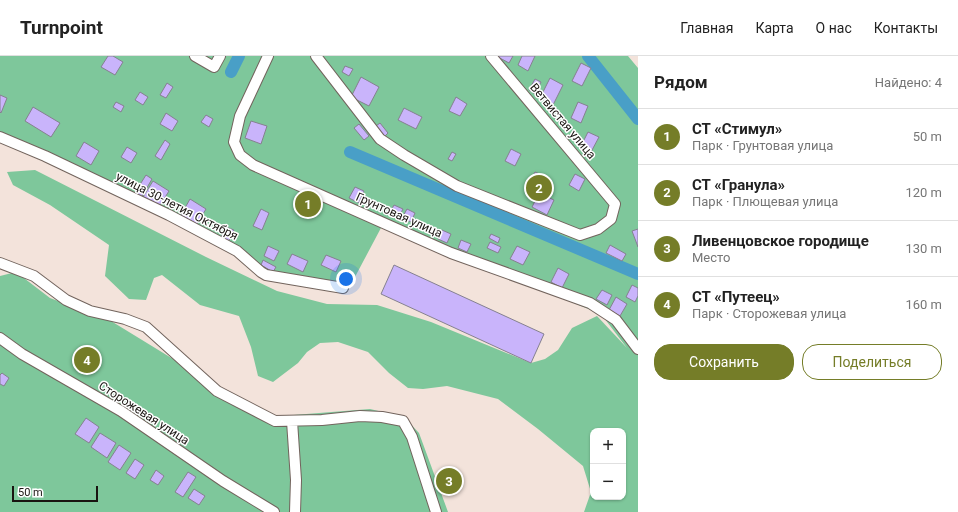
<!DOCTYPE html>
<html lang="ru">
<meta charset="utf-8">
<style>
:root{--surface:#fff;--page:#f6f6f6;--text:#222;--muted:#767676;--line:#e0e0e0;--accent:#757d28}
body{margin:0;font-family:Roboto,sans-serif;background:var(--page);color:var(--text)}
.controls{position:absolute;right:12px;bottom:12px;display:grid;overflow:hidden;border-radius:8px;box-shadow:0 1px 3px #0004}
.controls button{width:36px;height:36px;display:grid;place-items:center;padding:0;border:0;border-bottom:1px solid var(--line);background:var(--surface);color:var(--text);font:20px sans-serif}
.scale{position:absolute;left:12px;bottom:10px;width:86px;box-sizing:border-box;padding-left:4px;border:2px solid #191411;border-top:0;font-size:11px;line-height:14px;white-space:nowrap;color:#191411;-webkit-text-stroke:3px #fff;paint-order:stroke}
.you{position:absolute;left:346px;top:223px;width:14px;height:14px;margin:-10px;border:3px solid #fff;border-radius:50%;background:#1a73e8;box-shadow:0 0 0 6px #1a73e833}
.badge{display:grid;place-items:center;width:26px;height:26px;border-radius:50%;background:var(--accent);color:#fff;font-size:13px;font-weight:700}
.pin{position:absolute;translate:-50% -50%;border:2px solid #fff;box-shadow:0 1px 4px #0006}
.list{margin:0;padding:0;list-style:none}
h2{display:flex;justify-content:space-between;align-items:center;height:52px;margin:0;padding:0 16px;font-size:17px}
h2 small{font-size:13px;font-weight:400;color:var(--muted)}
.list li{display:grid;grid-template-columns:26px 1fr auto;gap:12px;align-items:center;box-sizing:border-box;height:56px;padding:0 16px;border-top:1px solid var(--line)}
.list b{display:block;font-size:15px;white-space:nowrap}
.list p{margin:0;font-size:13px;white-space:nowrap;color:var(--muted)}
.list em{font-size:13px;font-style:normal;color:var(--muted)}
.actions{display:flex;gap:8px;padding:12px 16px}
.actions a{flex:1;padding:9px 0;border:1px solid var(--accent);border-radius:16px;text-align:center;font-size:14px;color:var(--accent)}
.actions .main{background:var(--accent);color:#fff}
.map{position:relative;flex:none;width:638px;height:456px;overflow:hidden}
header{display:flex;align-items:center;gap:24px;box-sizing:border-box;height:56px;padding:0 20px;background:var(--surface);border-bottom:1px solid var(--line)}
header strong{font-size:19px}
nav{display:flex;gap:22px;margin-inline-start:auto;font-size:14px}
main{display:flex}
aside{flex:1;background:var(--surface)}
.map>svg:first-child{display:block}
.green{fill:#7ec79b;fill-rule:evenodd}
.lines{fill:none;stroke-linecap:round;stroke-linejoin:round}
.canal{stroke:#499fc7;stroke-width:12}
.building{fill:#c9b4fb;stroke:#85818f}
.minor-casing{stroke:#72645d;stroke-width:12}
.minor{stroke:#fff;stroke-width:10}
.labels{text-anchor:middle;stroke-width:3;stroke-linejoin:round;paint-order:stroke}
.street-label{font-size:12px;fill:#191411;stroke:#fff}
</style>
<header>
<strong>Turnpoint</strong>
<nav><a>Главная</a><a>Карта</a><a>О нас</a><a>Контакты</a></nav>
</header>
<main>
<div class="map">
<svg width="638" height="456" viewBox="0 0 638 456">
<rect width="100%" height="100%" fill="#f3e3db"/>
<!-- green -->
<path class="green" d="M0 0H628L638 12V456H584L591 436 583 410 538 373 498 343 447 330 423 333 408 332 389 317 368 296 338 286 320 287 307 296 298 307 273 326 258 320 251 291 239 260 200 249 162 219 154 222 146 244 129 243 105 220 109 189 50 149 13 129 7 116 35 114 206 201 277 235 327 248 377 249 431 266 531 307 545 303 558 294 572 272 597 260 627 292 601 258 382 170 347 236 271 218 98 127 0 85ZM593 375H623V441H593Z
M16 216 50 242 111 265 268 361 370 353 404 361 419 377 448 456H0V220Z"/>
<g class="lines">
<!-- canal -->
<path class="canal" d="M588 0 638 63
M231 16 239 0
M350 96 638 218"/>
</g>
<!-- building -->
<path class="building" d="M108 0H113L123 6 115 19 101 11Z
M499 0H513L509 7 498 1Z
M522 0H535L528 15 518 9Z
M581 7 591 12 582 30 572 25Z
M345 10 353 13 349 20 342 16Z
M361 21 379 31 369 50 351 41Z
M550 22 563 29 553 49 540 42Z
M535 23 541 26 535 38 529 34Z
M167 27 173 31 166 42 160 39Z
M140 36 148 41 143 49 135 44Z
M0 39 7 42 1 57 0 56Z
M456 41 467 48 460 60 449 55Z
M116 46 124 50 121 56 113 51Z
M578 46 588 50 581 67 571 62Z
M33 51 60 67 51 81 25 65Z
M404 52 422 61 416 73 398 64Z
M166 57 178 65 172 75 160 68Z
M206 59 213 63 209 71 201 66Z
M251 65 267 70 261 88 245 82Z
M380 67 388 77 384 81 376 70Z
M359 68 369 80 364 84 354 72Z
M588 76 599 81 591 96 581 90Z
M165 84 170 88 161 104 155 100Z
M84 86 99 95 91 109 76 100Z
M127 91 137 97 131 107 121 101Z
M511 93 521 98 515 110 505 105Z
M452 96 456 98 452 105 448 103Z
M535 116 544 120 538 132 529 127Z
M575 118 585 123 579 135 569 129Z
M146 119 152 123 141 142 134 138Z
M153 125 169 135 159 151 143 141Z
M355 131 364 135 359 147 349 142Z
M539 137 554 144 547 159 532 151Z
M190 143 206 153 197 168 181 159Z
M394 149 403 153 398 162 389 158Z
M261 153 269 157 262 174 253 170Z
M407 153 415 157 411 166 402 162Z
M226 171 234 174 228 186 220 183Z
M638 173V191L632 175Z
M442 174 451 178 447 187 438 183Z
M491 178 500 182 498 187 489 182Z
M461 184 471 188 467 196 458 192Z
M490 186 501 191 498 197 487 192Z
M610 189 626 198 622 205 606 197Z
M268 190 279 195 274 205 264 200Z
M517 190 530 196 523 209 510 203Z
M292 198 308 205 303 216 287 208Z
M326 199 341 205 336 216 321 209Z
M263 204 276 211 273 216 261 209Z
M394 209 544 278 531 307 381 238Z
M558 212 569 218 562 232 551 226Z
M632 229 638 232V240L635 246 626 241Z
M602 234 612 239 607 249 596 243Z
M616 241 627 248 620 260 609 254Z
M2 317 9 322 4 330 0 328V319Z
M86 362 99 371 89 387 75 378Z
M100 377 116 387 107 402 91 391Z
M119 389 131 397 120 414 108 406Z
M135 403 144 409 135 423 126 417Z
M156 414 164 420 158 429 150 424Z
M188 416 196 421 183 441 175 436Z
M194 433 205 440 199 449 188 442Z"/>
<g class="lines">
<!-- minor casing -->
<g class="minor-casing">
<path id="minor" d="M195 0 214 11 220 0
M268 0 240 60 234 86 240 99 253 109 451 197 590 247 616 264 638 293
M316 0 380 83 404 99 457 130 580 179 598 173 611 163 615 148 491 0
M0 81 45 100 169 159 237 195 261 216 266 219 343 232
M0 207 34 220 66 244 90 255 125 263 146 271 217 335 275 365 322 364 360 360 382 361 403 365 412 381 436 456
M0 282 22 298 121 355 223 425 274 456
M292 365 296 424 295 456"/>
</g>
<!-- minor -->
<use href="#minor" class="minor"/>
</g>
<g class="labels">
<!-- street labels -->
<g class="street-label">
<text transform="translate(563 65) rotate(50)" y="4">Ветвистая улица</text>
<text transform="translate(177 150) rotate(27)" y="4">улица 30-летия Октября</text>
<text transform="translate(399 159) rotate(24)" y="4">Грунтовая улица</text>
<text transform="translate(144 357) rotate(33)" y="4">Сторожевая улица</text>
</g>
</g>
</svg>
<div class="controls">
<button>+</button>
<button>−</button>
</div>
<div class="scale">50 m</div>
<div class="you"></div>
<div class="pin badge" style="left:308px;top:148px">1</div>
<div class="pin badge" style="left:539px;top:132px">2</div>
<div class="pin badge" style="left:449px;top:425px">3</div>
<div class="pin badge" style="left:87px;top:304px">4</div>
</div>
<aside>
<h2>Рядом<small>Найдено: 4</small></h2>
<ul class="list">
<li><span class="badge">1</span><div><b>СТ «Стимул»</b><p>Парк · Грунтовая улица</p></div><em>50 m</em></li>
<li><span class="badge">2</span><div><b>СТ «Гранула»</b><p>Парк · Плющевая улица</p></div><em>120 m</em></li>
<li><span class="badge">3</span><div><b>Ливенцовское городище</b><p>Место</p></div><em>130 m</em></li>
<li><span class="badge">4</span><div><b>СТ «Путеец»</b><p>Парк · Сторожевая улица</p></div><em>160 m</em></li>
</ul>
<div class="actions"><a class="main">Сохранить</a><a>Поделиться</a></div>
</aside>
</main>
